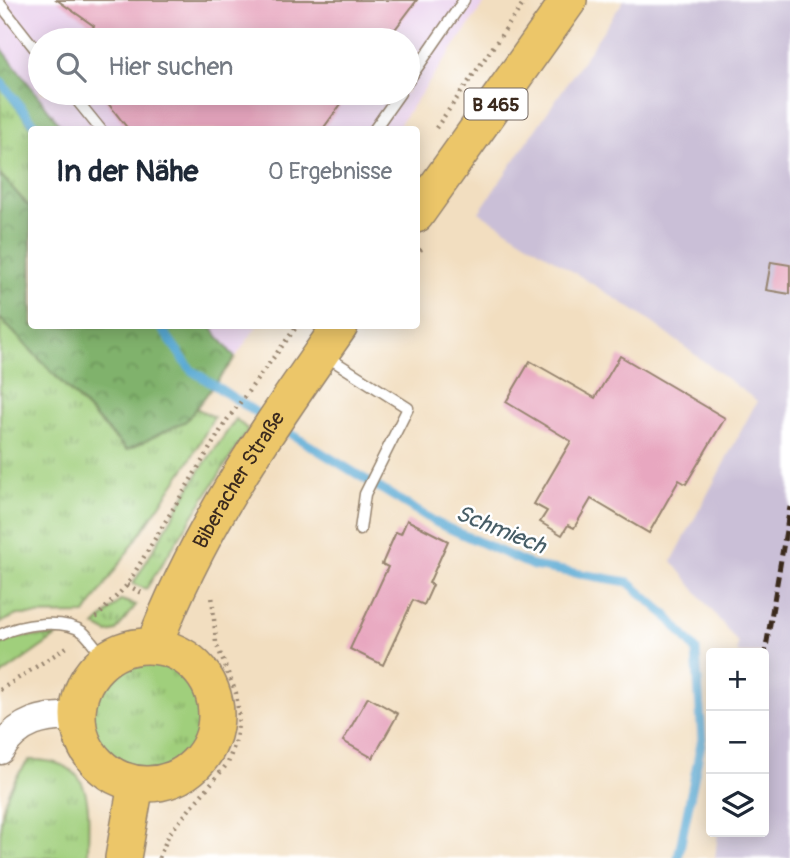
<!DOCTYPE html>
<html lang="de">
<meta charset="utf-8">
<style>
:root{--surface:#fff;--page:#f2f2f3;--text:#1f2937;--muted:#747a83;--line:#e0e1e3}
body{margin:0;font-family:Pangolin,sans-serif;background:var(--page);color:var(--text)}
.controls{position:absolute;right:21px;bottom:21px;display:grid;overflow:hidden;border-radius:7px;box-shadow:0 4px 18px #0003}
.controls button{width:63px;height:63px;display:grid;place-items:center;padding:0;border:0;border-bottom:2px solid var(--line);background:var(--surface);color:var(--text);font:35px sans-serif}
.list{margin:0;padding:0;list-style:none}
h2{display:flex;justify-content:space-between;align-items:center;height:91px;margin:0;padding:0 28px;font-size:30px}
h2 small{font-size:23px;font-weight:400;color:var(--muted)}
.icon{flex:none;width:38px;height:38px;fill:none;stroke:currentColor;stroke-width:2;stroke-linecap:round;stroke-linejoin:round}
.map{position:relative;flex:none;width:790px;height:858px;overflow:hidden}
.search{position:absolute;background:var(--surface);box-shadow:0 4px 18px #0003;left:28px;top:28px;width:392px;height:77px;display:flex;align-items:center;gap:18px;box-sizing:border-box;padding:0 24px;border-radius:38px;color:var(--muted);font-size:26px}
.panel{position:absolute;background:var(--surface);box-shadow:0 4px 18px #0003;left:28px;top:126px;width:392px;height:203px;border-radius:7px}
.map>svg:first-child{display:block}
.built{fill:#ead1ed;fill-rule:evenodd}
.industrial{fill:#cabfd7}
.grass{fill:url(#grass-tufts);stroke:#6e7c4d;stroke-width:2}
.forest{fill:url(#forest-crowns);stroke:#5e6e45;stroke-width:2}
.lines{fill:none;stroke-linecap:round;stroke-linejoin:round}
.stream{stroke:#59a9d3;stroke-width:9}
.building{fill:#e8a7c0}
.service-casing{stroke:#96846f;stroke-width:13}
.tertiary-casing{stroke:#96846f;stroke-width:31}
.primary-casing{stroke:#96846f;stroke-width:38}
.path{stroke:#96846f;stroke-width:4.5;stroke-dasharray:2 5;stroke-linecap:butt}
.service{stroke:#fff;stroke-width:10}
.tertiary{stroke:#fff;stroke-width:28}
.primary{stroke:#ecc669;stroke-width:35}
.rail{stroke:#3b2a1e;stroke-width:5;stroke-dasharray:10 5;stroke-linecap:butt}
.labels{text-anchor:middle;stroke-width:5;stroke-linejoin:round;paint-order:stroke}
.shield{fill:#fff;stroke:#766a62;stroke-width:2}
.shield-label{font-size:19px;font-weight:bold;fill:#3b2a1e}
.street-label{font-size:21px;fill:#3b2a1e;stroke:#fff}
.water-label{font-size:23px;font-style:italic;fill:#475d66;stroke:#fff}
</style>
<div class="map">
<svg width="790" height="858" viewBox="0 0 790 858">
<defs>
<pattern id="grass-tufts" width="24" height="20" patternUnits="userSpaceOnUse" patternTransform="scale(1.75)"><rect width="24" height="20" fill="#a0cf7c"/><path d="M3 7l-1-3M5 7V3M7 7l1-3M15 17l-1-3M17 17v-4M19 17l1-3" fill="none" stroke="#84a865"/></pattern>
<pattern id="forest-crowns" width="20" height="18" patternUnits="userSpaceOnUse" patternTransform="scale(1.75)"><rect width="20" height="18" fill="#80b26c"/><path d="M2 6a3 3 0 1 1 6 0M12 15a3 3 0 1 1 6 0" fill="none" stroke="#6a9158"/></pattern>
</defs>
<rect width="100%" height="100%" fill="#fff"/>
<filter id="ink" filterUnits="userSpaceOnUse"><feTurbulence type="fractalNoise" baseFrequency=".0143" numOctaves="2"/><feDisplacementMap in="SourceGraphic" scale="14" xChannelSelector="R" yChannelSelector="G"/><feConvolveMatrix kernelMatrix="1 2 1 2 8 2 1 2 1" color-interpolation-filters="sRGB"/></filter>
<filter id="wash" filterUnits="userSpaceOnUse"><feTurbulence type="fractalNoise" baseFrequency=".00686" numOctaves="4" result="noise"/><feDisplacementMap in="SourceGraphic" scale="28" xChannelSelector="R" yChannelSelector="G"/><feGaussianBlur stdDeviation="1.57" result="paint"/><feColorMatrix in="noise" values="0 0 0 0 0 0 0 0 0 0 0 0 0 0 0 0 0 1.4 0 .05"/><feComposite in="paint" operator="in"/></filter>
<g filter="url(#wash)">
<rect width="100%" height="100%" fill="#f2dec0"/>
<!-- built -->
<path class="built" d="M0 0H487L396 129H63L0 46ZM40 40H408V93H40Z
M210 326H257L235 358Z"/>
<!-- industrial -->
<path class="industrial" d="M624 0H790V858H715L718 832H764V653H737L738 643 672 561 757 401 646 318 479 212Z"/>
<!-- grass -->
<path class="grass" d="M0 86 33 129 31 209 0 174Z
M0 318 126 450 186 421 196 408 214 417 189 462 85 614 17 615 0 623Z
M236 419 248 430 146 589 133 584 200 470Z
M121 600 136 605 116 631 108 633 95 626Z
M57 636 0 676V645L15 637Z
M92 716a55 55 0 1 1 110 0a55 55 0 1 1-110 0Z
M29 760C98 759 88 806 88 858H0C0 812 0 796 29 760Z"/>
<!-- forest -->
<path class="forest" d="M0 46 63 129H33L0 86Z
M0 174 31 209 32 326H210L235 358 186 421 127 450 0 318Z"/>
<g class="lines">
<!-- stream -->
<path class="stream" d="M0 81 39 130
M160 326 191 370 266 419
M278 426 437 523 533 566 628 582 666 615 696 650 702 739 678 858"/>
</g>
<g id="blocks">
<!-- building -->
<path class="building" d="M57 0H417L387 40H83L94 26Z
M100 93H349L322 130H129Z
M771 262 790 265V294L766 290Z
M620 356 725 418 686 484 679 480 649 533 591 499 574 528 568 525 562 535 540 522 547 511 534 504 571 441 506 402 530 361 595 398Z
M407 520 448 541 429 583 433 585 424 605 413 600 383 665 350 649 388 567 382 564 396 532 401 534Z
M368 697 398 714 373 758 343 741Z"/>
</g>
</g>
<g filter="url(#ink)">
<use href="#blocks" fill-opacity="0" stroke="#96846f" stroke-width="2"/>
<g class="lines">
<!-- service casing -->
<g class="service-casing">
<path id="service" d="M0 4 40 55
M408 81 464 0
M71 93 101 130
M374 130 400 93
M326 356 408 408 365 494 360 530
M0 635C20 624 63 618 83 632 91 639 98 651 105 659"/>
</g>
<!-- tertiary casing -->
<g class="tertiary-casing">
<path id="tertiary" d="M0 750C19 721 44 715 77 717"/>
</g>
<!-- primary casing -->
<g class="primary-casing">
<g id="primary">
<path d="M416 215 569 0"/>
<path id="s1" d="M154 645C200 525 267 430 340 326"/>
<circle cx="147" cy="715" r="69"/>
<path d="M123 858 136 784"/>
</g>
</g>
<!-- path -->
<path class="path" d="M436 128 526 0
M416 256 424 245
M127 585 142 593
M96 618 127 585 227 420 297 326
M0 690 70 645
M159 858 169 834 228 763 236 740 239 716 236 693 216 643 212 595"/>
<!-- service -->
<use href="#service" class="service"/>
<!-- tertiary -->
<use href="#tertiary" class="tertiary"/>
<!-- primary -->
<use href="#primary" class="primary"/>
<!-- rail -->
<path class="rail" d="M764 659 790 507"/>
</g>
</g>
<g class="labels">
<!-- shield labels -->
<rect class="shield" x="464.5" y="88.5" width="63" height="31" rx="5"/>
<g class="shield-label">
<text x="496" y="111">B 465</text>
</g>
<!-- street labels -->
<g class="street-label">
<text dy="7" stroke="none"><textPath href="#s1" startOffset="186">Biberacher Straße</textPath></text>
</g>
<!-- water labels -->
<g class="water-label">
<text transform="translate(501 529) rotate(22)" y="8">Schmiech</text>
</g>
</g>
</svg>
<div class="controls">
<button>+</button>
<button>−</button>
<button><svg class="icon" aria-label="layers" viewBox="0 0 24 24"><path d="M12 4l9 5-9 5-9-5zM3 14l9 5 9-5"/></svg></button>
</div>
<div class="search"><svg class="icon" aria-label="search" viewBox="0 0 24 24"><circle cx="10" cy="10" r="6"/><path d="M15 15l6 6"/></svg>Hier suchen</div>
<section class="panel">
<h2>In der Nähe<small>0 Ergebnisse</small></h2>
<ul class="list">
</ul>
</section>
</div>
